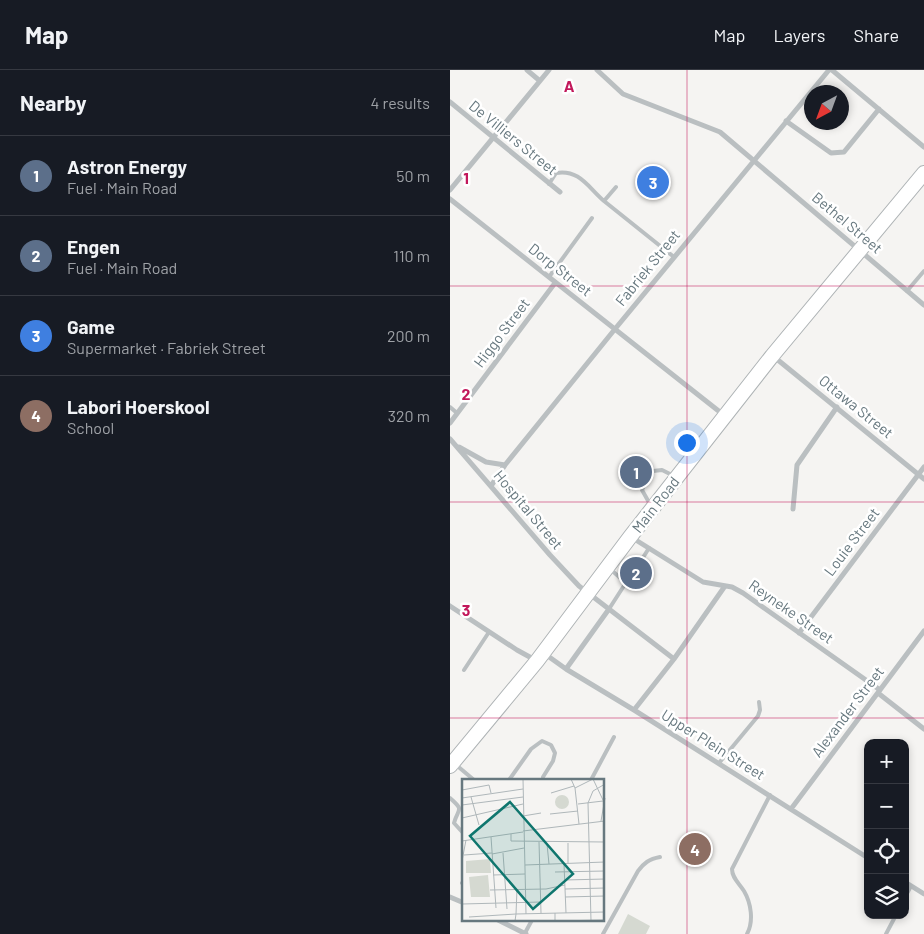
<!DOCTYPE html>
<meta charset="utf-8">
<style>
:root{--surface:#171b24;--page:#20242c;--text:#f1f3f6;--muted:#9ea1a6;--line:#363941;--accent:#d93025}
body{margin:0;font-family:Barlow,sans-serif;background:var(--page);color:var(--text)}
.controls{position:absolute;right:15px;bottom:15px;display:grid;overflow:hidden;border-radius:10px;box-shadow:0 2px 8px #0003}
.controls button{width:45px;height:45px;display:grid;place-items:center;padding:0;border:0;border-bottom:1px solid var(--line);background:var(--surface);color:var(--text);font:25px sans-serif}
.compass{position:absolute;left:354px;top:15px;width:45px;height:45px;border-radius:50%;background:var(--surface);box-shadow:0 2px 8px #0003;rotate:221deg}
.you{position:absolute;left:236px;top:372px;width:18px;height:18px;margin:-12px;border:4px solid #fff;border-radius:50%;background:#1a73e8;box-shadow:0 0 0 8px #1a73e833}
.badge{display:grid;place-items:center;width:32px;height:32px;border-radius:50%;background:var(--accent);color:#fff;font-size:16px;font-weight:700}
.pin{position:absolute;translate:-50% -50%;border:2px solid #fff;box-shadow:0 1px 5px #0006}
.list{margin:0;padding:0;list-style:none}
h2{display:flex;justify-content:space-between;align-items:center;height:65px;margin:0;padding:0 20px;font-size:21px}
h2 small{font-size:16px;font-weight:400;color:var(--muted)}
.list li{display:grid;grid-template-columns:32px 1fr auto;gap:15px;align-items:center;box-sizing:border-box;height:80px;padding:0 20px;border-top:1px solid var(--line)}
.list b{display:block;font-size:19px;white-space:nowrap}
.list p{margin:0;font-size:16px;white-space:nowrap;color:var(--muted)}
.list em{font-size:16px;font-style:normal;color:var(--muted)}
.icon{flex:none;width:28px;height:28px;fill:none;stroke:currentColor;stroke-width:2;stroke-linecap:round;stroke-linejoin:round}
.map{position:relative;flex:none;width:474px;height:864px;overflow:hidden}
header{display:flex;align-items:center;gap:30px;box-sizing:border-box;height:70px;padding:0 25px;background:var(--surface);border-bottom:1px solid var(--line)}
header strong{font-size:24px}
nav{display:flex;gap:28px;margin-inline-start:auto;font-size:18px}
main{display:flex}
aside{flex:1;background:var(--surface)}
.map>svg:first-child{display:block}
.green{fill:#d5d9d1}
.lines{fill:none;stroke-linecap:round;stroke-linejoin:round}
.primary-casing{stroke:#aeb3b5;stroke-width:16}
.lane{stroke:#babfc1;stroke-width:4}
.street{stroke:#babfc1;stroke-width:5}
.primary{stroke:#fff;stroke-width:14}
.grid{fill:none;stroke:#c2185b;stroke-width:1;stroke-opacity:0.55}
.labels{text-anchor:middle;stroke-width:5;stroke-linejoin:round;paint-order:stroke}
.street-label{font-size:15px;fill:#67787f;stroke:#fff}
.inset-road{fill:none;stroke:#afb7ba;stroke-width:1}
.view{fill:#0f766e;fill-opacity:0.15;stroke:#0f766e;stroke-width:2.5}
.inset-edge{fill:none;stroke:#67787f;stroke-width:2.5}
.grid-label{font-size:16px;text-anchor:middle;font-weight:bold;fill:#c2185b;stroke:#fff;stroke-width:5;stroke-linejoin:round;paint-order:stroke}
</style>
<header>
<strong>Map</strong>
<nav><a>Map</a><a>Layers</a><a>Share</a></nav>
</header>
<main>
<aside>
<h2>Nearby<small>4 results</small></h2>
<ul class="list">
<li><span class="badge" style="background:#5c6f8a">1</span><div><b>Astron Energy</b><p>Fuel · Main Road</p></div><em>50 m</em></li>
<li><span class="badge" style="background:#5c6f8a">2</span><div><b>Engen</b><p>Fuel · Main Road</p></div><em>110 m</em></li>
<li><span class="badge" style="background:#3f7fe0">3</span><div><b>Game</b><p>Supermarket · Fabriek Street</p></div><em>200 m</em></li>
<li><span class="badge" style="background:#8d6e63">4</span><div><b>Labori Hoerskool</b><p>School</p></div><em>320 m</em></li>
</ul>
</aside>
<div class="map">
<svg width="474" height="864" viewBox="0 0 474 864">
<rect width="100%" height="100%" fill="#f5f4f2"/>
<!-- green -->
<path class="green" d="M178 844 200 856 196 864H168Z"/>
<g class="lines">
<!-- primary casing -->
<g class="primary-casing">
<path id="primary" d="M0 696 87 591 180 467 322 286 474 103"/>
</g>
<!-- lane -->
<path class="lane" d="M99 114 106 103C129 99 138 117 154 131
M166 117 154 131 224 187
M99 207 142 148
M457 221 474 201
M0 337 7 343
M201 436 192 420 194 415 203 401 212 400 224 406
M189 494 199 478
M159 498 176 513
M159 539 177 511
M14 600 39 562
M269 693 308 646 310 640 309 632
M5 694 24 710
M59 710 81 679 92 671 101 675 105 683 103 691 93 707
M141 710 164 667
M0 728C15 741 8 738 4 753L14 764
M12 813 14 814
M455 827 461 816
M75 863 82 850
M153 864 188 801C194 793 199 789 210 787
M297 864C304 851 301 833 294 821 289 813 282 808 282 799L320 725
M436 864 446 845"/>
<!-- street -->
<path class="street" d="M77 0 90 11
M147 0 173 24 270 62 474 235
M382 0 474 77
M0 32 110 122
M336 51 381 83 394 82 429 39
M0 120 99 0
M0 129 275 346
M323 286 474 409
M0 353 105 213
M0 369 100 485 129 516 224 589 184 640
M9 377 36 392 55 395
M41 416 55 395 165 259 379 0
M343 439 347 395 387 337
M181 467 253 512 282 517 293 523 430 620
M0 536 67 580 87 591
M349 563 474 397
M95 584 116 599 184 640 418 788
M224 589 275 516
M116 599 159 539
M428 623 474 659
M341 739 474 561
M455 812 474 824
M0 827 14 833
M48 850 76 864"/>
<!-- primary -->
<use href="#primary" class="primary"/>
</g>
<!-- grid -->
<path class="grid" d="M237 0V864M0 216H474M0 432H474M0 648H474"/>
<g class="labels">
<!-- street labels -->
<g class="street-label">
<text transform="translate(63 68) rotate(39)" y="5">De Villiers Street</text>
<text transform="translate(397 153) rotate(40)" y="5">Bethel Street</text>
<text transform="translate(198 198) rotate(-51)" y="5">Fabriek Street</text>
<text transform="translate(110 200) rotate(38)" y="5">Dorp Street</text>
<text transform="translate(52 263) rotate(-53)" y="5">Higgo Street</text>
<text transform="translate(406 337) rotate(39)" y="5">Ottawa Street</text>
<text transform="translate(206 435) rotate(-52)" y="5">Main Road</text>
<text transform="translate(78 440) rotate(50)" y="5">Hospital Street</text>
<text transform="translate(402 472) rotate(-53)" y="5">Louie Street</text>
<text transform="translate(341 542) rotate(35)" y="5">Reyneke Street</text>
<text transform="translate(398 642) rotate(-53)" y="5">Alexander Street</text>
<text transform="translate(263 675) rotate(32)" y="5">Upper Plein Street</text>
</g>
</g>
<!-- overview -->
<g transform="translate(12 709)">
<rect width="142" height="142" fill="#f5f4f2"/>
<path d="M93 23a7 7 0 1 1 14 0a7 7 0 1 1-14 0ZM28 80 29 94H4V82ZM26 96 28 118H9L7 98Z" fill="#d5d9d1"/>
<path class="inset-road" d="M61 0 64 135M109 0 113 9 117 45M131 0 141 21M113 9 131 0M0 11 27 6 29 14M89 14 112 7M9 18 17 46M0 19 61 10M116 25 141 22M0 26 61 18M88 35 116 32M61 37 79 34M0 39 61 25M139 42 143 19M61 52 143 42M49 55V62L143 63M29 58 34 129M0 62 61 53M77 63 79 134M106 64V84M85 65 87 85M41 74 45 130M30 75 62 69M2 76 30 74M0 82 4 61M102 85 104 134M63 86 143 83M93 93 143 92M31 96 63 95M103 101 143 100M103 110 143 109M28 111 84 110 103 106M103 118 143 117M0 125 79 123M93 134V142L143 141M7 138 54 135 55 110M53 142 54 135 143 133M129 142 126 24 131 12 143 5"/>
<path class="view" d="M48 23 111 95 71 130 8 57Z"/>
<rect width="142" height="142" class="inset-edge"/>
</g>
<g class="grid-label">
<text x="119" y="22">A</text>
<text x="16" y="114">1</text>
<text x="16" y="330">2</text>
<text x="16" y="546">3</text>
</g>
</svg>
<div class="controls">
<button>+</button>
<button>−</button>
<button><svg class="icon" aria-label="locate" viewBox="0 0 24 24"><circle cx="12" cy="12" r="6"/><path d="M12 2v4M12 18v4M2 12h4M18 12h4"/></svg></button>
<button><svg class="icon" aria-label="layers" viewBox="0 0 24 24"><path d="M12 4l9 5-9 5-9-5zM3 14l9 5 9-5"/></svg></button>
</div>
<svg class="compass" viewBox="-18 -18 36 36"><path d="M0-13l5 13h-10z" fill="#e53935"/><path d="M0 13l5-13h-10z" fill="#9ea1a6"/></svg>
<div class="you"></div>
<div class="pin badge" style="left:186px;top:402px;background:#5c6f8a">1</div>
<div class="pin badge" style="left:186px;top:503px;background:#5c6f8a">2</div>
<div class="pin badge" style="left:203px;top:112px;background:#3f7fe0">3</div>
<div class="pin badge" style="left:245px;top:779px;background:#8d6e63">4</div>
</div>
</main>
